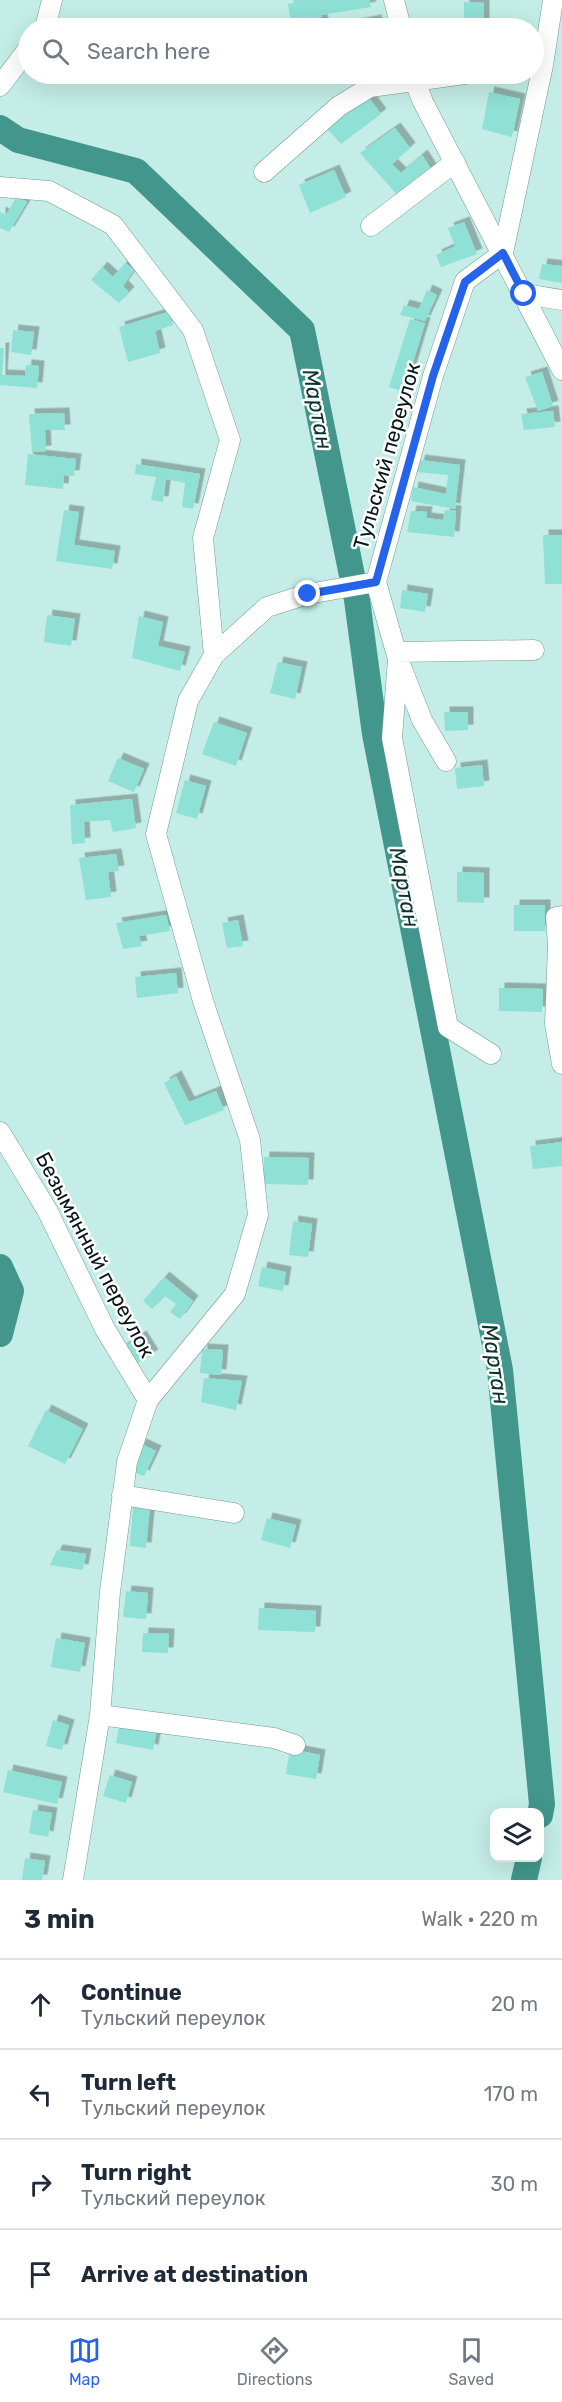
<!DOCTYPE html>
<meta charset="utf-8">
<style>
:root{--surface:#fff;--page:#f6f6f7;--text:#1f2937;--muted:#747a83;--line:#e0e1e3;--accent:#2563eb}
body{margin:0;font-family:Rubik,sans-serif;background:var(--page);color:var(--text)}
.controls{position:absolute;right:18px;bottom:18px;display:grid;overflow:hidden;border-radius:12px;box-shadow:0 6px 24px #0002}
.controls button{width:54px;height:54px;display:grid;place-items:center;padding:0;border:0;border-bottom:2px solid var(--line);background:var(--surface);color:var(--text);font:30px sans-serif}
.stop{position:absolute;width:18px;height:18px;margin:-14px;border:4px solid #2563eb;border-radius:50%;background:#fff}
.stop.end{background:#2563eb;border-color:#fff;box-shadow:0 2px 6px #0008}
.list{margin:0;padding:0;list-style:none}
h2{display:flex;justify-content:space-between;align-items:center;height:78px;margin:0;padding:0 24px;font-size:26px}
h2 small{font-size:20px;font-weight:400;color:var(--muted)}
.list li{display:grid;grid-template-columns:39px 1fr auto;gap:18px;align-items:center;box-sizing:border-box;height:90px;padding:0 24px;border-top:2px solid var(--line)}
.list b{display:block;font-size:22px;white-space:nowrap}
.list p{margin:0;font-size:20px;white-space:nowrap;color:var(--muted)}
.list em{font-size:20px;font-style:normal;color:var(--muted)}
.icon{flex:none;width:33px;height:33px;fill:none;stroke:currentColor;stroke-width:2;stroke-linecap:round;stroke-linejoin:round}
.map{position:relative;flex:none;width:562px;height:1880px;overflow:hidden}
.search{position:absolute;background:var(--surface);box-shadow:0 6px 24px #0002;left:18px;right:18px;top:18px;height:66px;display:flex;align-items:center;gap:15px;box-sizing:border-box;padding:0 21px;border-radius:33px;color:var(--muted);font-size:22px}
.sheet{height:438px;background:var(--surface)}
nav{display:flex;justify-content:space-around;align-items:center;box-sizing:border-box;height:84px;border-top:2px solid var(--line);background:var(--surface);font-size:16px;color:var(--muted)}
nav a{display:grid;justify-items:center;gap:3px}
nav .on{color:var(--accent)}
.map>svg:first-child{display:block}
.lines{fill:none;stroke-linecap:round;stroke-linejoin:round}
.river{stroke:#42968b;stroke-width:26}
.building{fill:#8ee1d4;filter:url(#shadow)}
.minor-casing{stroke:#729a93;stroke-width:21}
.minor{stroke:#fff;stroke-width:20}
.route{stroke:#2563eb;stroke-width:8}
.labels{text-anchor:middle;stroke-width:5;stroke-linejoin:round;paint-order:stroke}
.street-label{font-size:21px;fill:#081815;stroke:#fff}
.water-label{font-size:22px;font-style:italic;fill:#0b342f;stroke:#fff}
</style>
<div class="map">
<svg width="562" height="1880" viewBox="0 0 562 1880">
<defs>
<filter id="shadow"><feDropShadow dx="5.5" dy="-5.5" stdDeviation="0" flood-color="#0004"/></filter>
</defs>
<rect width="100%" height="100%" fill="#c3ede6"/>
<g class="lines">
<!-- river -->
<path class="river" d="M0 128 18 140 136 171 302 330 357 600 375 734 500 1370 542 1804 540 1815
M0 1267 11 1291 0 1334
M524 1880 529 1858"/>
</g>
<!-- building -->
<path class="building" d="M294 0H369L371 7 321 15 324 28H292L288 4 295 3Z
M464 2 484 3V28H464Z
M376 20 378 28H346L345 26Z
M358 74H391V75L360 81Z
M489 92 520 99 512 137 482 129Z
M366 94 381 114 341 144 324 125Z
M395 128 410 148 392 164 401 173 422 155 433 172 400 198 360 153Z
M334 170 346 197 310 213 299 185Z
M17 196 27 202 9 232 0 228V212L6 215Z
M464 222 477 254 441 267 436 255 455 246 448 228Z
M125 263 134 270 123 286 129 292 119 303 91 280 102 267 113 277Z
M542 264 562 266V283L539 279Z
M427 290 437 295 425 321 400 315 404 305 419 309Z
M168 312 173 325 155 331 160 353 128 362 119 327Z
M410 319 425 323 404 392 389 387Z
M13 330 34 332 31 355 11 352Z
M0 348H4L2 375 25 376 26 365 39 366 37 388 0 385Z
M542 372 553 406 538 411 525 377Z
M553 411 555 427 524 430 521 414Z
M64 413 65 430H45L46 451 32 452 29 414Z
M28 454 76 459 74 476 64 475 63 489 25 485Z
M420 460 460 465 455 509 411 501 413 487 446 494 448 475 416 472Z
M136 464 200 474 193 509 182 507 185 483 166 479 163 502 151 500 156 477 135 474Z
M64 510 79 512 74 545 115 551 112 569 56 561Z
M445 510 456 511 454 537 407 532 411 511 427 512 426 518 443 520Z
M543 535H562V584H545Z
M402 590 428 594 425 612 400 608Z
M47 615 75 619 71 646 44 642Z
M139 616 163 622 158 646 185 652 180 671 132 658Z
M278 662 302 667 295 699 270 693Z
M444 712H468V730L445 731Z
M214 722 247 733 236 766 202 754Z
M118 758 144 769 134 792 108 781Z
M482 765 484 786 457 789 455 768Z
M185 780 206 786 197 819 176 813Z
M132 799 136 828 113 832 110 820 84 822 85 843 72 844 70 805Z
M116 854 119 871 108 872 111 897 86 900 79 858Z
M457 872 484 873V903L457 902Z
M514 905H545V931H514Z
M166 915 170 931 139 936 142 946 123 949 116 923Z
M238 920 243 946 227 948 222 923Z
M176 973 178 993 137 998 135 977Z
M499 988 543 989 542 1012 499 1011Z
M176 1076 189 1102 216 1091 224 1110 185 1125 164 1083Z
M562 1142V1166L533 1169 530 1146Z
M264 1157 309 1158 308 1185 263 1184Z
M293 1221 312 1224 308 1257 289 1255Z
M262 1267 286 1272 283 1291 258 1286Z
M164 1277 193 1301 180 1319 170 1312 176 1304 165 1296 152 1309 143 1301Z
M141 1336 153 1355 131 1366 121 1349Z
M202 1349 223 1350 221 1375 200 1373Z
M204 1378 242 1381 236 1410 201 1402Z
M46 1410 83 1429 65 1464 28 1446Z
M141 1444 156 1451 144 1476 129 1470Z
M133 1504 150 1506 146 1548 130 1546Z
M267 1518 296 1525 290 1548 261 1540Z
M57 1550 86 1554 83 1570 50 1565Z
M126 1591 148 1593 146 1619 123 1617Z
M259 1608 316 1611 315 1632 258 1630Z
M143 1633 169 1634 168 1653 142 1652Z
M56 1638 85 1643 80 1672 51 1667Z
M53 1720 69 1725 62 1750 46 1746Z
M120 1722 157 1729 153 1750 116 1743Z
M290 1749 320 1755 316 1779 286 1774Z
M8 1770 62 1782 57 1804 3 1792Z
M110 1775 132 1782 126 1803 103 1796Z
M33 1810 52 1813 48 1837 29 1833Z
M25 1858 45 1861 42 1880H22Z"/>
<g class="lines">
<!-- minor casing -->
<g class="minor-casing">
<path id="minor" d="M394 0 401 28
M45 28 52 0
M412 74 423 102 562 370
M0 86 28 49
M264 172 339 106 370 87 465 74
M0 187 49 191 113 225 193 330 230 440 203 538 214 655
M371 226 455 162
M524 294 562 300
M376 582 433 376 465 281 503 253 543 65 553 0
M376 582 398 659 422 720 446 761
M396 652 534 650
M398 659 392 738 448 1027 491 1054
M562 916 556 917 558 946 555 1024 562 1064
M0 1132 47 1210 105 1329 148 1400
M122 1495 234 1513
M100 1715 274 1738 295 1745
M73 1880 100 1715 110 1592 127 1462 148 1400 235 1294 258 1215 250 1140 203 1001 156 834 188 701 214 655 267 607 308 594 376 582"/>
</g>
<!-- minor -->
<use href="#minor" class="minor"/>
</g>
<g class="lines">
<!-- route -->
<path class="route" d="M308 594 376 582 433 376 465 282 503 253 524 294"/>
</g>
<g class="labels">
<!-- street labels -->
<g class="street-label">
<text transform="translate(387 456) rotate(-74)" y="7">Тульский переулок</text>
<text transform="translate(95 1255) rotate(62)" y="7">Безымянный переулок</text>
</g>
<!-- water labels -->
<g class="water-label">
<text transform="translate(318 409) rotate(79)" y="8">Мартан</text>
<text transform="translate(405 887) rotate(79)" y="8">Мартан</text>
<text transform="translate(496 1364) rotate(81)" y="8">Мартан</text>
</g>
</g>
</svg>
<div class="controls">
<button><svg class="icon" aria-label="layers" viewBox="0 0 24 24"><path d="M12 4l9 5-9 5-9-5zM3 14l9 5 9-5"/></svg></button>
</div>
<div class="stop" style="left:524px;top:294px"></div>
<div class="stop end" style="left:308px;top:594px"></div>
<div class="search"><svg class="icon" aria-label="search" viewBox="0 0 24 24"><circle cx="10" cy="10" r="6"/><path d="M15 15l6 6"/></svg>Search here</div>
</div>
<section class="sheet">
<h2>3 min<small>Walk · 220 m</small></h2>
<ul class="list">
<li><svg class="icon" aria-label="ahead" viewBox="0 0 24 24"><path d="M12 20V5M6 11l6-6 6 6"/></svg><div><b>Continue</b><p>Тульский переулок</p></div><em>20 m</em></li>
<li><svg class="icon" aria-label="left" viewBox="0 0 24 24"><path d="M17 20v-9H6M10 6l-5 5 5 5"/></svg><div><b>Turn left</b><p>Тульский переулок</p></div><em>170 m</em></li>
<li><svg class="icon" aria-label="right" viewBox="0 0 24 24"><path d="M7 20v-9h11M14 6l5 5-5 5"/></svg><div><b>Turn right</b><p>Тульский переулок</p></div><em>30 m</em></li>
<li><svg class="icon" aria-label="arrive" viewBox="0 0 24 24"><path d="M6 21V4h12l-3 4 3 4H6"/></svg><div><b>Arrive at destination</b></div></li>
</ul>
</section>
<nav>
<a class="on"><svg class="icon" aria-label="map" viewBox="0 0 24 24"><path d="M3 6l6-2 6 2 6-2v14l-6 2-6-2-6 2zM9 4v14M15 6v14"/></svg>Map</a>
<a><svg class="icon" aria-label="directions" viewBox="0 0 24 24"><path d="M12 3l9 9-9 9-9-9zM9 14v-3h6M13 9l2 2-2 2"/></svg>Directions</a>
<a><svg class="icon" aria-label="saved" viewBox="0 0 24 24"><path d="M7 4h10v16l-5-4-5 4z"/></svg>Saved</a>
</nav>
